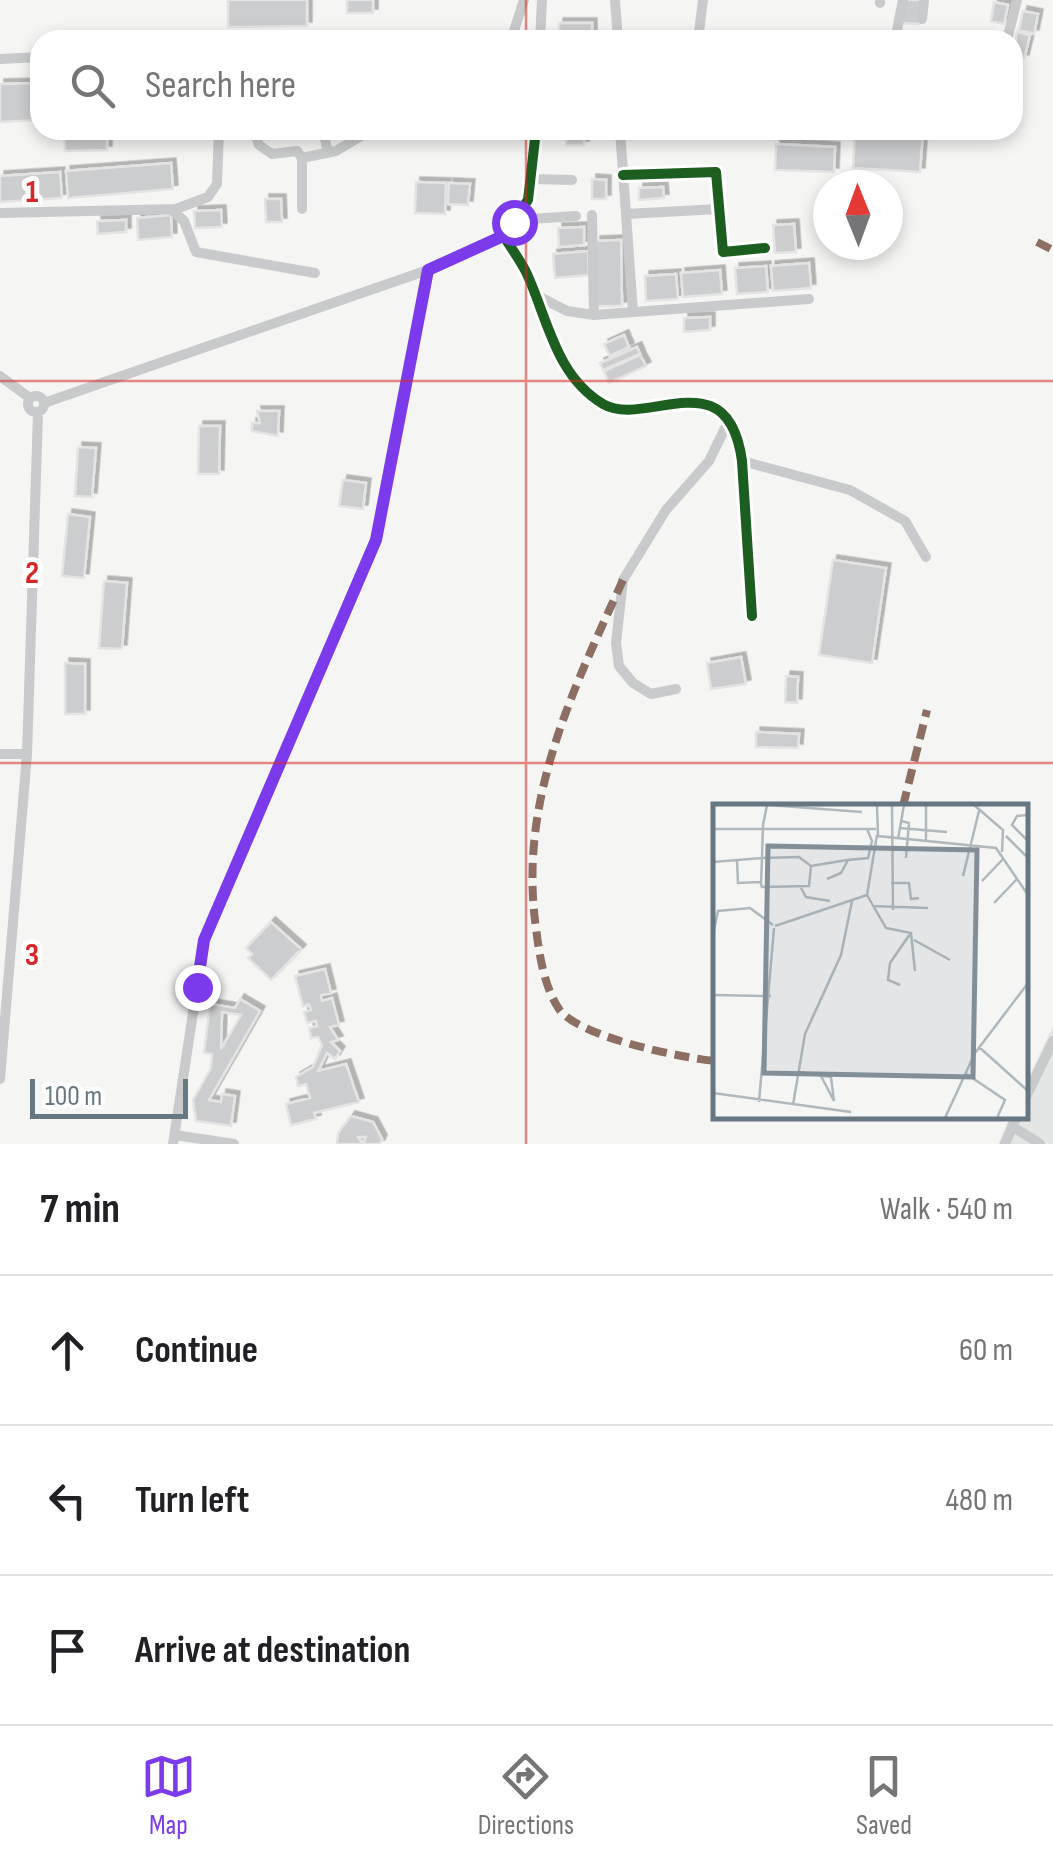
<!DOCTYPE html>
<meta charset="utf-8">
<style>
:root{--surface:#fff;--page:#f2f2f2;--text:#202124;--muted:#757577;--line:#e0e0e0;--accent:#7c3aed}
body{margin:0;font-family:"Sofia Sans Condensed",sans-serif;background:var(--page);color:var(--text)}
.compass{position:absolute;left:813px;top:170px;width:90px;height:90px;border-radius:50%;background:var(--surface);box-shadow:0 5px 15px #0003;rotate:359deg}
.scale{position:absolute;left:30px;bottom:25px;width:158px;box-sizing:border-box;padding-left:10px;border:5px solid #677782;border-top:0;font-size:28px;line-height:35px;white-space:nowrap;color:#677782;-webkit-text-stroke:8px #fff;paint-order:stroke}
.stop{position:absolute;width:30px;height:30px;margin:-22px;border:8px solid #7c3aed;border-radius:50%;background:#fff}
.stop.end{background:#7c3aed;border-color:#fff;box-shadow:0 2px 10px #0008}
.list{margin:0;padding:0;list-style:none}
h2{display:flex;justify-content:space-between;align-items:center;height:130px;margin:0;padding:0 40px;font-size:42px}
h2 small{font-size:32px;font-weight:400;color:var(--muted)}
.list li{display:grid;grid-template-columns:65px 1fr auto;gap:30px;align-items:center;box-sizing:border-box;height:150px;padding:0 40px;border-top:2px solid var(--line)}
.list b{display:block;font-size:38px;white-space:nowrap}
.list em{font-size:32px;font-style:normal;color:var(--muted)}
.icon{flex:none;width:55px;height:55px;fill:none;stroke:currentColor;stroke-width:2;stroke-linecap:round;stroke-linejoin:round}
.map{position:relative;flex:none;width:1053px;height:1144px;overflow:hidden}
.search{position:absolute;background:var(--surface);box-shadow:0 5px 15px #0003;left:30px;right:30px;top:30px;height:110px;display:flex;align-items:center;gap:25px;box-sizing:border-box;padding:0 35px;border-radius:30px;color:var(--muted);font-size:38px}
.sheet{height:580px;background:var(--surface)}
nav{display:flex;justify-content:space-around;align-items:center;box-sizing:border-box;height:140px;border-top:2px solid var(--line);background:var(--surface);font-size:28px;color:var(--muted)}
nav a{display:grid;justify-items:center;gap:5px}
nav .on{color:var(--accent)}
.map>svg:first-child{display:block}
.built{fill:#e4e5e5}
.building{fill:#cccdce;stroke:#e4e4e4;stroke-width:2.5;fill-rule:evenodd;filter:url(#shadow)}
.lines{fill:none;stroke-linecap:round;stroke-linejoin:round}
.minor{stroke:#c9cacb;stroke-width:10}
.quiet{stroke:#8d6e63;stroke-width:8;stroke-dasharray:15 8;stroke-linecap:butt}
.cycleway-casing{stroke:#fff;stroke-width:16}
.cycleway{stroke:#1b5e20;stroke-width:10}
.route{stroke:#7c3aed;stroke-width:12}
.grid{fill:none;stroke:#d62828;stroke-width:2.5;stroke-opacity:0.55}
.inset-road{fill:none;stroke:#afb8bc;stroke-width:2.5}
.view{fill:#828f98;fill-opacity:0.15;stroke:#828f98;stroke-width:5}
.inset-edge{fill:none;stroke:#677782;stroke-width:5}
.grid-label{font-size:32px;text-anchor:middle;font-weight:bold;fill:#d62828;stroke:#fff;stroke-width:10;stroke-linejoin:round;paint-order:stroke}
</style>
<div class="map">
<svg width="1053" height="1144" viewBox="0 0 1053 1144">
<defs>
<filter id="shadow"><feDropShadow dx="4.5" dy="-4.5" stdDeviation="0" flood-color="#0004"/></filter>
</defs>
<rect width="100%" height="100%" fill="#f5f5f4"/>
<!-- built -->
<path class="built" d="M1053 1026V1144H998L1010 1117 1026 1116V1083Z"/>
<!-- building -->
<path class="building" d="M228 0H307V26L228 27Z
M347 0H373V13H347Z
M904 0H921L919 24 902 23Z
M994 2 1008 5 1004 24 991 21Z
M1023 11 1038 14 1034 34 1019 30Z
M559 23H592V40H559Z
M1017 32 1030 35 1024 59 1013 57Z
M40 83V120L0 122V84Z
M64 130H107V150L65 151Z
M567 130H584V145H566Z
M855 130H923L920 172 853 168Z
M776 144 835 147 834 172 775 170Z
M171 163 173 189 68 198 66 171Z
M60 172 62 198 0 202V176Z
M592 179 606 180V199H592Z
M416 182 446 183 445 214 415 213Z
M449 183 470 184 468 205 448 204Z
M663 187 664 198 639 200V188Z
M265 199H281L282 222H266Z
M221 210 222 227 195 228 194 211Z
M171 215 172 237 138 240 137 218Z
M126 220V232L98 234 97 221Z
M794 224 796 252 775 253 773 225Z
M584 227V245L559 247 558 228Z
M621 240 622 306H597L596 241Z
M588 251 589 275 555 278 553 254Z
M809 263 811 288 773 291 771 266Z
M766 266 768 292 737 294 735 268Z
M720 270 722 294 683 297 681 273Z
M676 274 678 299 646 301 645 276Z
M710 317V330L684 332V318Z
M624 335 629 347 610 356 604 344Z
M637 347 640 354 603 370 600 363Z
M640 355 646 366 609 383 604 371Z
M257 411H279L278 436 252 431V423H260Z
M199 426H220L219 474H198Z
M78 447 96 448 92 497 75 496Z
M343 480 366 483 363 509 339 506Z
M68 514 90 517 84 578 62 576Z
M833 560 886 568 872 663 819 655Z
M104 581 127 583 122 649 99 648Z
M741 657 746 684 711 689 707 663Z
M65 663 85 664V714H65Z
M786 676 798 677 797 703 785 702Z
M756 732 799 734 798 748 756 747Z
M271 922 301 949 271 980 248 958 252 954 246 948Z
M325 969 331 993 321 995 322 1001 332 998 339 1025 330 1027 338 1040 331 1042 340 1051 335 1059 327 1053 318 1071 346 1064 359 1102 314 1113 316 1119 291 1125 286 1104 310 1098 306 1084 298 1086 296 1077 313 1067 322 1045 318 1037 311 1038 309 1028 317 1026 316 1021 307 1023 304 1012 311 1010 309 1004 303 1006 295 976Z
M240 999 260 1011 209 1100 221 1102 222 1094 235 1096 231 1126 196 1121 193 1100 211 1068 212 1054 204 1053 210 1004 235 1008ZM222 1012 241 1015 221 1049Z
M351 1116 373 1122 382 1139 380 1144H363L366 1137H358L363 1144H337L338 1133Z"/>
<g class="lines">
<!-- minor -->
<path class="minor" d="M615 0 618 40
M880 0V3
M922 19 924 0
M511 40 524 0
M540 40 542 0
M698 40 703 0
M895 40 903 0
M1007 40 1017 0
M0 59 40 57
M253 130 259 145 272 154 297 151 302 158 336 151 371 130
M323 130 328 153
M620 130 633 312
M986 131V130
M302 158V209
M623 175 716 172 723 252 765 248
M532 179 572 180
M172 210 184 221 196 252 315 273
M0 213 176 209 208 197 217 184 219 130
M626 214 719 209
M592 215 594 315
M515 220 576 216
M503 235C511 248 521 261 527 274 548 320 556 376 603 404 646 429 728 357 742 461L752 616
M534 294 567 311 594 315 809 299
M0 376 30 398
M28 404a8 8 0 1 1 16 0a8 8 0 1 1-16 0Z
M44 403 428 270 503 235 528 200 536 130
M742 461 850 490 905 521 926 557
M676 689 651 694 633 683 619 666 616 643 623 580 666 510 709 461 728 422
M0 754H27
M0 1079 27 754 38 413
M1026 1097 1053 1041
M1012 1126 1040 1144
M175 1135 234 1144
M173 1144 204 941 376 540 428 270
M1005 1144 1017 1116"/>
<!-- quiet -->
<path class="quiet" d="M1037 242 1053 250
M623 580C572 692 518 801 536 928 539 953 544 987 559 1009 578 1037 682 1058 716 1061
M903 806 927 710"/>
<!-- cycleway casing -->
<g class="cycleway-casing">
<path id="cycleway" d="M536 130 528 200 503 235C511 248 521 261 527 274 548 320 556 376 603 404 646 429 728 357 742 461L752 616
M623 175 716 172 723 252 765 248"/>
</g>
<!-- cycleway -->
<use href="#cycleway" class="cycleway"/>
</g>
<g class="lines">
<!-- route -->
<path class="route" d="M197 987 204 940 376 540 428 270 503 236 514 222"/>
</g>
<!-- grid -->
<path class="grid" d="M526 0V40M526 130V1144M0 381H1053M0 763H1053"/>
<!-- overview -->
<g transform="translate(713 804)">
<rect width="315" height="315" fill="#f5f5f4"/>
<path class="inset-road" d="M56 1 149 8M164 1 165 32 283 44 315 91M179 1 180 106M261 1 290 26 289 48M315 11 304 12 299 21 315 37M188 17 196 19 193 54M187 24 234 28M0 25H163M293 32 315 54M185 35 191 1M213 37V1M24 57 25 79 48 78M0 58 49 54 86 53 98 62 96 82 49 83 48 80 49 54 50 21 54 1M98 62 134 56M250 72 266 7M114 75 128 69 135 56 155 54 159 37 154 25M269 77 291 54M178 79H196L198 95 206 94M88 84 93 93 117 97M154 91 173 124 198 129 202 167M281 99 304 75M160 102 215 104M62 122 154 91 164 31M0 131 5 107 37 104 60 121M201 136 237 156M187 181 175 176 177 159 197 130M0 191 58 192M266 243 315 287M86 268 118 273 121 297 108 272M252 269 292 296 284 314M0 289 138 308M46 298 61 124M80 301 92 230 128 151 139 97M232 314 262 249 315 179"/>
<path class="view" d="M55 42 264 46 260 273 51 269Z"/>
<rect width="315" height="315" class="inset-edge"/>
</g>
<g class="grid-label">
<text x="32" y="202">1</text>
<text x="32" y="583">2</text>
<text x="32" y="965">3</text>
</g>
</svg>
<svg class="compass" viewBox="-18 -18 36 36"><path d="M0-13l5 13h-10z" fill="#e53935"/><path d="M0 13l5-13h-10z" fill="#757577"/></svg>
<div class="scale">100 m</div>
<div class="stop" style="left:514px;top:222px"></div>
<div class="stop end" style="left:197px;top:987px"></div>
<div class="search"><svg class="icon" aria-label="search" viewBox="0 0 24 24"><circle cx="10" cy="10" r="6"/><path d="M15 15l6 6"/></svg>Search here</div>
</div>
<section class="sheet">
<h2>7 min<small>Walk · 540 m</small></h2>
<ul class="list">
<li><svg class="icon" aria-label="ahead" viewBox="0 0 24 24"><path d="M12 20V5M6 11l6-6 6 6"/></svg><div><b>Continue</b></div><em>60 m</em></li>
<li><svg class="icon" aria-label="left" viewBox="0 0 24 24"><path d="M17 20v-9H6M10 6l-5 5 5 5"/></svg><div><b>Turn left</b></div><em>480 m</em></li>
<li><svg class="icon" aria-label="arrive" viewBox="0 0 24 24"><path d="M6 21V4h12l-3 4 3 4H6"/></svg><div><b>Arrive at destination</b></div></li>
</ul>
</section>
<nav>
<a class="on"><svg class="icon" aria-label="map" viewBox="0 0 24 24"><path d="M3 6l6-2 6 2 6-2v14l-6 2-6-2-6 2zM9 4v14M15 6v14"/></svg>Map</a>
<a><svg class="icon" aria-label="directions" viewBox="0 0 24 24"><path d="M12 3l9 9-9 9-9-9zM9 14v-3h6M13 9l2 2-2 2"/></svg>Directions</a>
<a><svg class="icon" aria-label="saved" viewBox="0 0 24 24"><path d="M7 4h10v16l-5-4-5 4z"/></svg>Saved</a>
</nav>
